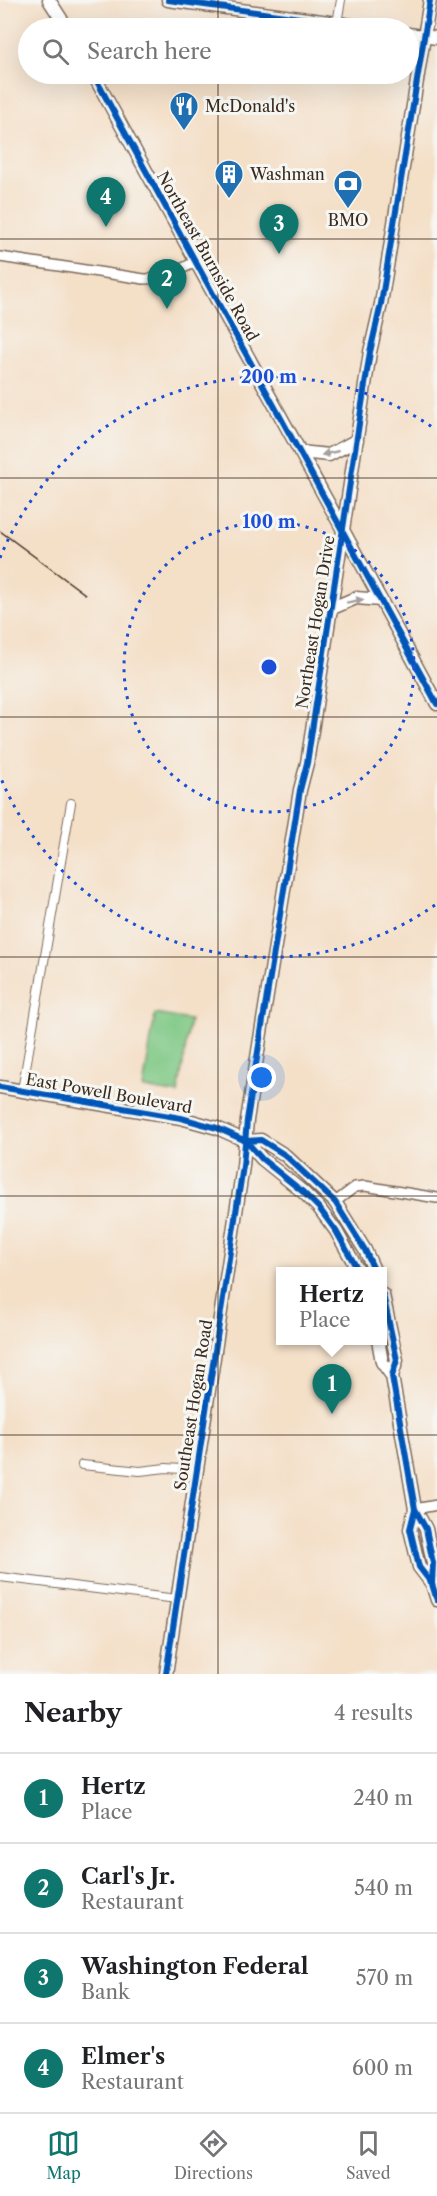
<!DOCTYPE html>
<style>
:root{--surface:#fff;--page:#f6f6f6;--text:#202124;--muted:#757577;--line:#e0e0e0;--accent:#0f766e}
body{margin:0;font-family:"Libre Caslon Text",serif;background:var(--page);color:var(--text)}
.you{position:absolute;left:262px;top:1078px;width:21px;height:21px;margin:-15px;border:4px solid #fff;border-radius:50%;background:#1a73e8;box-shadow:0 0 0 9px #1a73e833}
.badge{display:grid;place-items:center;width:39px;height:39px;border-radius:50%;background:var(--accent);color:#fff;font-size:20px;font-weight:700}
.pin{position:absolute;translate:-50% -50px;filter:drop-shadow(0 2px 3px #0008)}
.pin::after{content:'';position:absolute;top:32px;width:21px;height:18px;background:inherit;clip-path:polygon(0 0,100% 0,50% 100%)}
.popup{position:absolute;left:276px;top:1267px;width:111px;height:78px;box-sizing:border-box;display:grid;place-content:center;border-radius:0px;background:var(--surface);filter:drop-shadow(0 2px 4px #0005);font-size:20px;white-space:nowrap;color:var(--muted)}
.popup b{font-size:22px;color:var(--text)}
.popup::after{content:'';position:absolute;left:50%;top:100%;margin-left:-12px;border:12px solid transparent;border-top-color:var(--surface)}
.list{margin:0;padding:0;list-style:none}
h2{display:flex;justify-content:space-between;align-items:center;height:78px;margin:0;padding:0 24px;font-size:26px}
h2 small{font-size:20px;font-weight:400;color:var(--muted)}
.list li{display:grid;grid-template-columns:39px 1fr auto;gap:18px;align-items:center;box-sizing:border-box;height:90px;padding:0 24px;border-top:2px solid var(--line)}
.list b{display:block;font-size:22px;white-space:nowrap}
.list p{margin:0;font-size:20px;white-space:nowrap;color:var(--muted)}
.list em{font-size:20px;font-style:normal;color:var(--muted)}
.icon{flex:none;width:33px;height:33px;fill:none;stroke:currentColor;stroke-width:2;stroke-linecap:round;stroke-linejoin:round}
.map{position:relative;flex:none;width:437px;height:1674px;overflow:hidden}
.search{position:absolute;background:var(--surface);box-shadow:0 6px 24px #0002;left:18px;right:18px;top:18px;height:66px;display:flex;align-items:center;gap:15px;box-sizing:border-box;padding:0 21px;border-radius:33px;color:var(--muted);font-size:22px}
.sheet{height:438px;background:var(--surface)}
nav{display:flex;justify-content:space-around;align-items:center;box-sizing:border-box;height:84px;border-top:2px solid var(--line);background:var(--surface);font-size:16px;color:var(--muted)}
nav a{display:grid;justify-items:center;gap:3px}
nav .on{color:var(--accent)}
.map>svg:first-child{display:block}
.green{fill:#7fc885;stroke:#5d7952;stroke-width:1.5}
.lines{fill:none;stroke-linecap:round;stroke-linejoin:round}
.minor-casing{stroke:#7c6959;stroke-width:10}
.tertiary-casing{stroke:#7c6959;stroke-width:12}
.primary-casing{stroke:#7c6959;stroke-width:15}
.trunk-casing{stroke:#7c6959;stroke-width:15}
.minor{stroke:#fff;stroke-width:8}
.tertiary{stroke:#fff;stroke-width:9}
.primary{stroke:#fff;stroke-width:12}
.trunk{stroke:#fff;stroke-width:12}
.tram{stroke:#3b2a1e;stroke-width:1.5}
.cycleway-casing{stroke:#f6f6f2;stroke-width:10}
.cycleway{stroke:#0057b8;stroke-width:6}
.oneway{fill:#a79f9a}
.grid{fill:none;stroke:#3b2a1e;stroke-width:1.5;stroke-opacity:0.55}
.ring{fill:none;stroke:#1d4ed8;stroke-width:3;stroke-dasharray:3 6}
.labels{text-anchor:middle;stroke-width:6;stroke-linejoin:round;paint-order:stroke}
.poi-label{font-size:16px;fill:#3b2a1e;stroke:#f6f6f2;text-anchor:start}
.street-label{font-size:16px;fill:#3b2a1e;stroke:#f6f6f2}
.centre{fill:#1d4ed8;stroke:#f6f6f2;stroke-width:3}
.ring-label{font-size:18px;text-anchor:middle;font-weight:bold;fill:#1d4ed8;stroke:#f6f6f2;stroke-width:6;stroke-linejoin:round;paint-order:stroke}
</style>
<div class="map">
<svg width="437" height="1674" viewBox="0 0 437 1674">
<rect width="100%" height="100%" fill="#f6f6f2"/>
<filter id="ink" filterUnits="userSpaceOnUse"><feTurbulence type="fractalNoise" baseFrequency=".0167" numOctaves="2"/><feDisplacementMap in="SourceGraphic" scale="12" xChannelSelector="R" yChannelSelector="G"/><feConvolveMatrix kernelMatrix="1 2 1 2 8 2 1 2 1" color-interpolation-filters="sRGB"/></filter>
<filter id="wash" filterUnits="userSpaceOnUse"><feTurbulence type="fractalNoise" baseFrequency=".008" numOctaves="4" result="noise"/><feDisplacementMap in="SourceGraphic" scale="24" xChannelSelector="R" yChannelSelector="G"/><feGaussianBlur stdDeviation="1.35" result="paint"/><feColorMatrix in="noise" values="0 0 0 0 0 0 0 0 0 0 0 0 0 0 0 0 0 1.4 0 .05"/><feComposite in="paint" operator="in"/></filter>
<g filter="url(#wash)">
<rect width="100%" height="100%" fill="#f4dfc7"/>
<!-- green -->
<path class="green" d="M155 1014 190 1020 178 1094 143 1088Z"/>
</g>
<g filter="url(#ink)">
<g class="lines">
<!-- minor casing -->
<g class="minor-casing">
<path id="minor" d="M337 23 341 0
M22 1091 71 803
M82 1465 140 1471 166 1468 197 1470
M0 1577 177 1599"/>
</g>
<!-- tertiary casing -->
<g class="tertiary-casing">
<path id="tertiary" d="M0 257 144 279C164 279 179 271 196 261
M335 1202 355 1187 365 1186 437 1198
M415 1509 437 1505"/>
</g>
<!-- primary casing -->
<g class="primary-casing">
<path id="primary" d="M49 0 67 28
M168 0 373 28
M408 34 437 38
M93 74 343 530 307 763 300 790 247 1120 243 1166 166 1674
M0 1087 181 1118 217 1128 246 1141 262 1159 303 1192 319 1208 336 1231 359 1272
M246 1141 261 1140 285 1155 335 1202 365 1250 375 1272
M383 1295 397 1360 392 1376 415 1509 426 1529 433 1563 432 1584
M378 1340 382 1362 392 1376
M415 1509 410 1529 419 1567 432 1584 437 1600"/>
</g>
<!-- trunk casing -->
<g class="trunk-casing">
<path id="trunk" d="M430 0 381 304 370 352 343 530 437 704
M300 452 329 455 357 440
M330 609 356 598 381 600"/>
</g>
<!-- minor -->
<use href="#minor" class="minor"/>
<!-- tertiary -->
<use href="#tertiary" class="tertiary"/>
<!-- primary -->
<use href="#primary" class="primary"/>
<!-- trunk -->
<use href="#trunk" class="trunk"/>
<!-- tram -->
<path class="tram" d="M0 531 85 594"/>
<!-- cycleway casing -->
<g class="cycleway-casing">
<path id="cycleway" d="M168 0 373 28
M93 74 437 704
M0 1087 181 1118 217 1128 246 1141 262 1159 303 1192 319 1208 336 1231 359 1272
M246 1141 261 1140 285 1155 335 1202 365 1250 375 1272
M383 1295 397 1360 392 1376 415 1509 426 1529 433 1563 432 1584
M415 1509 410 1529 419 1567 432 1584 437 1600
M166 1674 243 1166 247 1120 300 790 307 763 370 352 381 304 430 0"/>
</g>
<!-- cycleway -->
<use href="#cycleway" class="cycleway"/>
</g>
<!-- one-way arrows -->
<defs><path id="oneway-solid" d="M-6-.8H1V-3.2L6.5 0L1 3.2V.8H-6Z" transform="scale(1.5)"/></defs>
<g class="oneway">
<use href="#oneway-solid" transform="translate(330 453) rotate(167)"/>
<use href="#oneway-solid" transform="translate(355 601) rotate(-10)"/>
</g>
</g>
<!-- grid -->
<path class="grid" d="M218 0V28M218 74V1674M0 239H437M0 478H437M0 717H437M0 957H437M0 1196H437M0 1435H437"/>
<!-- distance rings -->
<g class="ring">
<circle cx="269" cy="667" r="145"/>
<path d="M435 905A290 290 0 0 1 0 776M0 558A290 290 0 0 1 435 429"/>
</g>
<!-- icons -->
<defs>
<g id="restaurant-pin" transform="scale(1.5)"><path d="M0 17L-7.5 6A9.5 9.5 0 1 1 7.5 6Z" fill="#1f6fb2" stroke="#f6f6f2"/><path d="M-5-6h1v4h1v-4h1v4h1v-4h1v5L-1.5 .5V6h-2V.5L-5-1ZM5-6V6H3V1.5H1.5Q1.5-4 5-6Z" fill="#fff"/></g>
<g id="building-pin" transform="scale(1.5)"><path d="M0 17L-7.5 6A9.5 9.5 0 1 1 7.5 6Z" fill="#1f6fb2" stroke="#f6f6f2"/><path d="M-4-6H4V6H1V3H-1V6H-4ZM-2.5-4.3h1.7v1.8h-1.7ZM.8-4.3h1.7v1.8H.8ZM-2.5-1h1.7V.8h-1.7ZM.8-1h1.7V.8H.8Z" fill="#fff"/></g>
<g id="bank-pin" transform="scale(1.5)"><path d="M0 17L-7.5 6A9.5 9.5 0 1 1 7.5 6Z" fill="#1f6fb2" stroke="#f6f6f2"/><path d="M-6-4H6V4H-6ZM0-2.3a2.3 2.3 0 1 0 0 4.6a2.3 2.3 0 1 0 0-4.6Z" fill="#fff"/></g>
</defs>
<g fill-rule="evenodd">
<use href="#restaurant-pin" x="184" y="106"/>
<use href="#building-pin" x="229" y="174"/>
<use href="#bank-pin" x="348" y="184"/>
</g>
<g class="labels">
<!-- poi labels -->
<g class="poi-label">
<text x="205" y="112">McDonald's</text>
<text x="250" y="180">Washman</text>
<text x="348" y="226" text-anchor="middle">BMO</text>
</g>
<!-- street labels -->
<g class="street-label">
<text transform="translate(208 256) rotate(61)" y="6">Northeast Burnside Road</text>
<text transform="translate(315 622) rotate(-81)" y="6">Northeast Hogan Drive</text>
<text transform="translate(109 1093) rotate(10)" y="6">East Powell Boulevard</text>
<text transform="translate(193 1405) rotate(-81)" y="6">Southeast Hogan Road</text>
</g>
</g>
<circle cx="269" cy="667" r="9" class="centre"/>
<g class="ring-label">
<text x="269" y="383">200 m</text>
<text x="269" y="528">100 m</text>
</g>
</svg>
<div class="you"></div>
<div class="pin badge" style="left:332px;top:1414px">1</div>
<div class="popup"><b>Hertz</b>Place</div>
<div class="pin badge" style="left:167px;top:309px">2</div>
<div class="pin badge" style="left:279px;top:254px">3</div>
<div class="pin badge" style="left:106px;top:227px">4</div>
<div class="search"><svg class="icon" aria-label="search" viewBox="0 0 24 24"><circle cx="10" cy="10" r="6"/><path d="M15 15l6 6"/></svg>Search here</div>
</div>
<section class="sheet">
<h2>Nearby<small>4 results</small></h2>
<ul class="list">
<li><span class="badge">1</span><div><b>Hertz</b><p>Place</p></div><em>240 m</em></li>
<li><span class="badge">2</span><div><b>Carl's Jr.</b><p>Restaurant</p></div><em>540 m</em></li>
<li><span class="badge">3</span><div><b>Washington Federal</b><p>Bank</p></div><em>570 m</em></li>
<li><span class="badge">4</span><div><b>Elmer's</b><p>Restaurant</p></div><em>600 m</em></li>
</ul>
</section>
<nav>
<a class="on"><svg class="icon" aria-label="map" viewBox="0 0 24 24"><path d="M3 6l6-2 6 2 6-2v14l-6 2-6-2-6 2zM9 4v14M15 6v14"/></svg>Map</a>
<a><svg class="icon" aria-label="directions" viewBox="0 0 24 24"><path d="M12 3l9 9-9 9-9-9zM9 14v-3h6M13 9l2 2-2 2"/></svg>Directions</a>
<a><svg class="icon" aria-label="saved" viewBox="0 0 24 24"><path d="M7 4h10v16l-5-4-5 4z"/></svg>Saved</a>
</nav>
